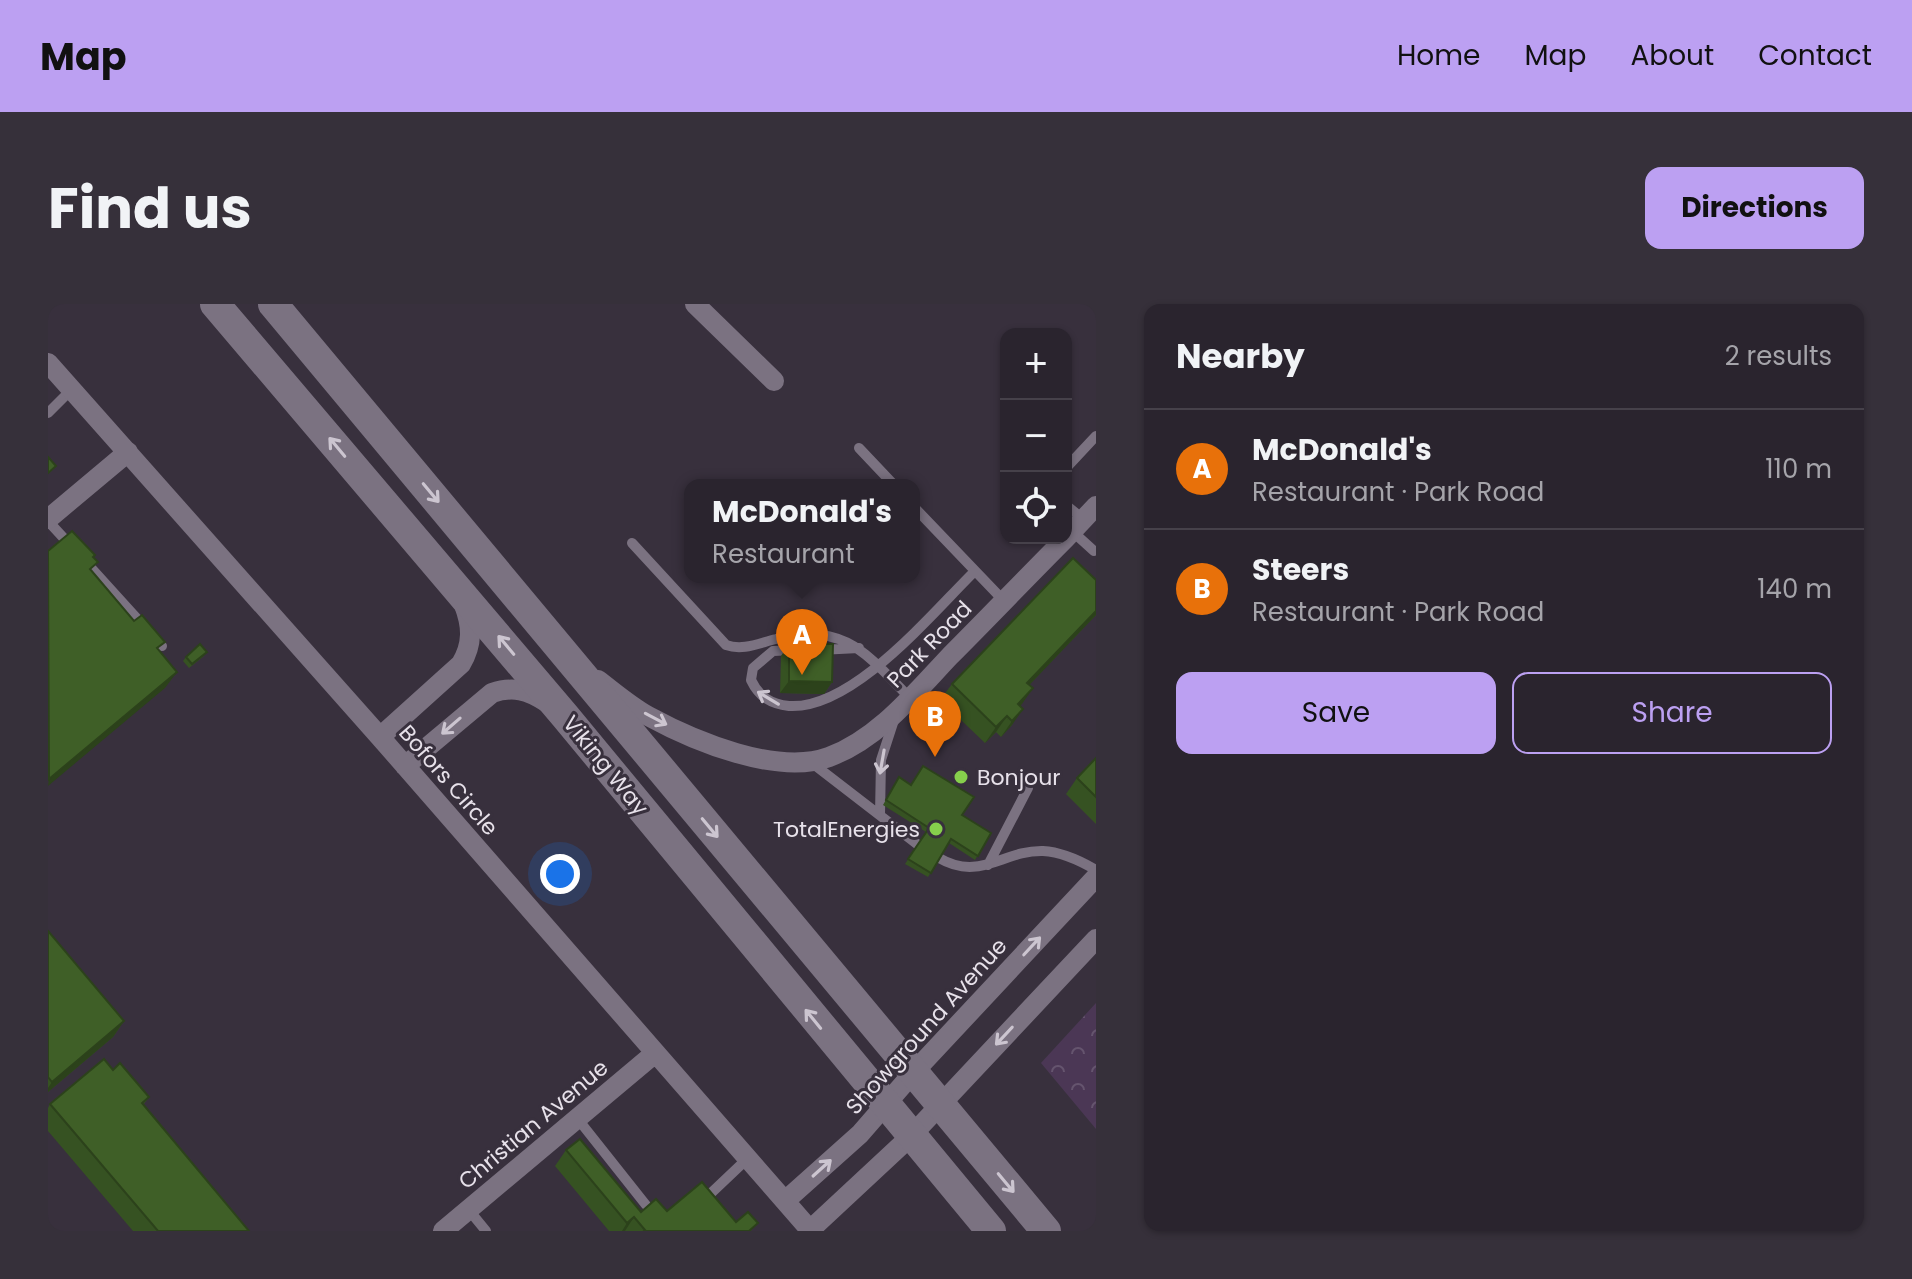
<!DOCTYPE html>
<meta charset="utf-8">
<style>
:root{--surface:#2a242e;--page:#36303a;--text:#f1f3f6;--muted:#a5a4aa;--line:#46414a;--accent:#bca0f2}
body{margin:0;font-family:Poppins,sans-serif;background:var(--page);color:var(--text)}
.controls{position:absolute;right:24px;top:24px;display:grid;overflow:hidden;border-radius:16px;box-shadow:0 2px 6px #0004}
.controls button{width:72px;height:72px;display:grid;place-items:center;padding:0;border:0;border-bottom:2px solid var(--line);background:var(--surface);color:var(--text);font:40px sans-serif}
.you{position:absolute;left:512px;top:570px;width:28px;height:28px;margin:-20px;border:6px solid #fff;border-radius:50%;background:#1a73e8;box-shadow:0 0 0 12px #1a73e833}
.badge{display:grid;place-items:center;width:52px;height:52px;border-radius:50%;background:var(--accent);color:#fff;font-size:26px;font-weight:700}
.pin{position:absolute;translate:-50% -66px;filter:drop-shadow(0 2px 4px #0008)}
.pin::after{content:'';position:absolute;top:42px;width:28px;height:24px;background:inherit;clip-path:polygon(0 0,100% 0,50% 100%)}
.popup{position:absolute;left:636px;top:175px;width:236px;height:104px;box-sizing:border-box;display:grid;place-content:center;border-radius:16px;background:var(--surface);filter:drop-shadow(0 2px 6px #0005);font-size:26px;white-space:nowrap;color:var(--muted)}
.popup b{font-size:30px;color:var(--text)}
.popup::after{content:'';position:absolute;left:50%;top:100%;margin-left:-16px;border:16px solid transparent;border-top-color:var(--surface)}
.list{margin:0;padding:0;list-style:none}
h2{display:flex;justify-content:space-between;align-items:center;height:104px;margin:0;padding:0 32px;font-size:34px}
h2 small{font-size:26px;font-weight:400;color:var(--muted)}
.list li{display:grid;grid-template-columns:52px 1fr auto;gap:24px;align-items:center;box-sizing:border-box;height:120px;padding:0 32px;border-top:2px solid var(--line)}
.list b{display:block;font-size:30px;white-space:nowrap}
.list p{margin:0;font-size:26px;white-space:nowrap;color:var(--muted)}
.list em{font-size:26px;font-style:normal;color:var(--muted)}
.actions{display:flex;gap:16px;padding:24px 32px}
.actions a{flex:1;padding:18px 0;border:2px solid var(--accent);border-radius:16px;text-align:center;font-size:28px;color:var(--accent)}
.actions .main{background:var(--accent);color:#111}
.icon{flex:none;width:44px;height:44px;fill:none;stroke:currentColor;stroke-width:2;stroke-linecap:round;stroke-linejoin:round}
.map{position:relative;flex:none;width:1048px;height:927px;overflow:hidden;border-radius:16px}
header{display:flex;align-items:center;gap:48px;box-sizing:border-box;height:112px;padding:0 40px;background:var(--accent);color:#111}
header strong{font-size:38px}
nav{display:flex;gap:44px;margin-inline-start:auto;font-size:28px}
.intro{display:flex;align-items:center;justify-content:space-between;box-sizing:border-box;height:192px;padding:0 48px}
h1{margin:0;font-size:56px}
.button{padding:20px 36px;border-radius:16px;background:var(--accent);color:#111;font-size:28px;font-weight:700}
main{display:flex;gap:48px;padding:0 48px}
aside{flex:1;background:var(--surface);border-radius:16px;box-shadow:0 2px 6px #0004}
.map>svg:first-child{display:block}
.park{fill:url(#park-crowns)}
.lines{fill:none;stroke-linecap:round;stroke-linejoin:round}
.lane{stroke:#7b7281;stroke-width:10}
.street{stroke:#7b7281;stroke-width:20}
.secondary{stroke:#7b7281;stroke-width:30}
.wall{fill:#365222}
.shaded-wall{fill:#2c421b}
.building{fill:#3f5f27;stroke:#2c421b;stroke-width:2}
.oneway{stroke:#ccc5d0}
.poi-dot{fill:#86cf4c;stroke:#38303d;stroke-width:3}
.labels{text-anchor:middle;stroke-width:6;stroke-linejoin:round;paint-order:stroke}
.street-label{font-size:22px;fill:#e7e1ea;stroke:#38303d}
.poi-label{font-size:22px;fill:#e7e1ea;stroke:#38303d;text-anchor:start}
</style>
<header>
<strong>Map</strong>
<nav><a>Home</a><a>Map</a><a>About</a><a>Contact</a></nav>
</header>
<div class="intro"><h1>Find us</h1><a class="button">Directions</a></div>
<main>
<div class="map">
<svg width="1048" height="927" viewBox="0 0 1048 927">
<defs>
<pattern id="park-crowns" width="20" height="18" patternUnits="userSpaceOnUse" patternTransform="scale(2)"><rect width="20" height="18" fill="#4b3755"/><path d="M2 6a3 3 0 1 1 6 0M12 15a3 3 0 1 1 6 0" fill="none" stroke="#65546e"/></pattern>
</defs>
<rect width="100%" height="100%" fill="#38303d"/>
<!-- park -->
<path class="park" d="M1048 699V825L993 759Z"/>
<g class="lines">
<!-- lane -->
<path class="lane" d="M0 109 24 85
M811 144 846 181
M1018 164 1048 132
M1018 201 1035 215
M866 203 956 297
M0 217 23 242
M1024 227 1046 247
M584 239 678 341C695 347 711 339 728 335 795 317 819 350 862 394
M36 256 114 342
M747 346 725 347 705 364 703 376C711 393 723 400 741 402 805 406 884 309 927 267
M771 346 811 344
M764 459 869 540
M832 511 833 456 846 416
M891 554C932 578 955 546 995 547 1014 548 1031 556 1048 566
M940 561 980 484
M529 814 598 901
M662 900 660 892 699 855
M420 905 438 927"/>
<!-- street -->
<path class="street" d="M647 0 726 77
M0 59 332 433 763 927
M0 215 80 148
M1018 234 1048 202
M550 376C566 388 582 402 600 412 646 437 729 472 781 453 830 435 867 389 902 352 941 313 979 273 1018 234
M332 433 413 360C425 340 424 322 416 301
M357 462 444 389C465 382 480 386 498 398
M737 897 812 830 865 769 1048 573
M762 926 863 832 1048 635
M395 927 606 750"/>
<!-- secondary -->
<path class="secondary" d="M167 0 517 412 943 927
M225 0 998 927"/>
</g>
<!-- wall -->
<path class="wall" d="M1048 276V311L981 381 964 421 953 433 948 428 937 439 892 396 904 380Z
M741 340 784 378 776 390 732 389 733 352Z
M156 352 141 364 135 357 138 353Z
M1048 454V520L1018 490 1029 474Z
M851 473 943 529 927 556 901 539 880 573 857 560 878 528 835 501Z
M0 627 76 717 65 733 0 788Z
M65 766 101 793 95 801 201 927H85L0 827V804L2 800Z
M518 846 593 908 619 907 688 918 704 927H561L507 862Z"/>
<!-- shaded-wall -->
<path class="shaded-wall" d="M1048 307V311L968 395 979 379Z
M129 368 117 384 0 482 1 475Z
M741 377 784 378 776 390 732 389Z
M985 384 974 400 959 416 970 400Z
M975 405 964 421 953 433 964 417Z
M959 412 948 428 937 439 948 423Z
M76 717 65 733 0 788V784L4 778Z
M586 913 577 927H574L579 919Z"/>
<!-- building -->
<path class="building" d="M0 153 8 162 0 169Z
M24 227 47 251 45 253 50 258 42 265 86 317 94 311 117 338 109 344 129 368 1 475 0 247Z
M1025 254 1048 276V307L979 379 985 384 970 400 975 405 964 417 959 412 948 423 904 380Z
M152 340 159 348 144 360 138 353Z
M741 340H785L784 378 741 377Z
M1048 454V493L1029 474Z
M875 462 926 493 914 511 943 529 930 552 903 535 883 569 860 555 881 524 838 496 851 473 863 481Z
M0 627 76 717 4 778 0 773Z
M56 755 65 766 72 759 101 793 94 799 201 927H110L2 800Z
M532 835 593 908 608 895 619 907 654 878 688 918 700 908 710 919 701 927H596L597 926 586 913 579 919 518 846Z"/>
<!-- one-way arrows -->
<defs><path id="oneway-shaft" d="M-6 0H5M1.5-3L5.5 0L1.5 3" fill="none" stroke-width="1.6" stroke-linecap="round" stroke-linejoin="round" transform="scale(2)"/></defs>
<g class="oneway">
<use href="#oneway-shaft" transform="translate(289 143) rotate(-130)"/>
<use href="#oneway-shaft" transform="translate(383 189) rotate(50)"/>
<use href="#oneway-shaft" transform="translate(458 341) rotate(-130)"/>
<use href="#oneway-shaft" transform="translate(720 394) rotate(-149)"/>
<use href="#oneway-shaft" transform="translate(608 415) rotate(28)"/>
<use href="#oneway-shaft" transform="translate(403 422) rotate(139)"/>
<use href="#oneway-shaft" transform="translate(834 458) rotate(100)"/>
<use href="#oneway-shaft" transform="translate(662 524) rotate(50)"/>
<use href="#oneway-shaft" transform="translate(984 642) rotate(-47)"/>
<use href="#oneway-shaft" transform="translate(765 715) rotate(-129)"/>
<use href="#oneway-shaft" transform="translate(956 732) rotate(133)"/>
<use href="#oneway-shaft" transform="translate(774 864) rotate(-42)"/>
<use href="#oneway-shaft" transform="translate(958 879) rotate(50)"/>
</g>
<!-- markers -->
<g class="poi-dot">
<circle cx="913" cy="473" r="8"/>
<circle cx="888" cy="525" r="8"/>
</g>
<g class="labels">
<!-- street labels -->
<g class="street-label">
<text transform="translate(881 340) rotate(-46)" y="8">Park Road</text>
<text transform="translate(558 461) rotate(51)" y="8">Viking Way</text>
<text transform="translate(401 476) rotate(49)" y="8">Bofors Circle</text>
<text transform="translate(878 722) rotate(-48)" y="8">Showground Avenue</text>
<text transform="translate(485 820) rotate(-40)" y="8">Christian Avenue</text>
</g>
<!-- poi labels -->
<g class="poi-label">
<text x="929" y="481">Bonjour</text>
<text x="872" y="533" text-anchor="end">TotalEnergies</text>
</g>
</g>
</svg>
<div class="controls">
<button>+</button>
<button>−</button>
<button><svg class="icon" aria-label="locate" viewBox="0 0 24 24"><circle cx="12" cy="12" r="6"/><path d="M12 2v4M12 18v4M2 12h4M18 12h4"/></svg></button>
</div>
<div class="you"></div>
<div class="pin badge" style="left:754px;top:371px;background:#e8710a">A</div>
<div class="popup"><b>McDonald's</b>Restaurant</div>
<div class="pin badge" style="left:887px;top:453px;background:#e8710a">B</div>
</div>
<aside>
<h2>Nearby<small>2 results</small></h2>
<ul class="list">
<li><span class="badge" style="background:#e8710a">A</span><div><b>McDonald's</b><p>Restaurant · Park Road</p></div><em>110 m</em></li>
<li><span class="badge" style="background:#e8710a">B</span><div><b>Steers</b><p>Restaurant · Park Road</p></div><em>140 m</em></li>
</ul>
<div class="actions"><a class="main">Save</a><a>Share</a></div>
</aside>
</main>
